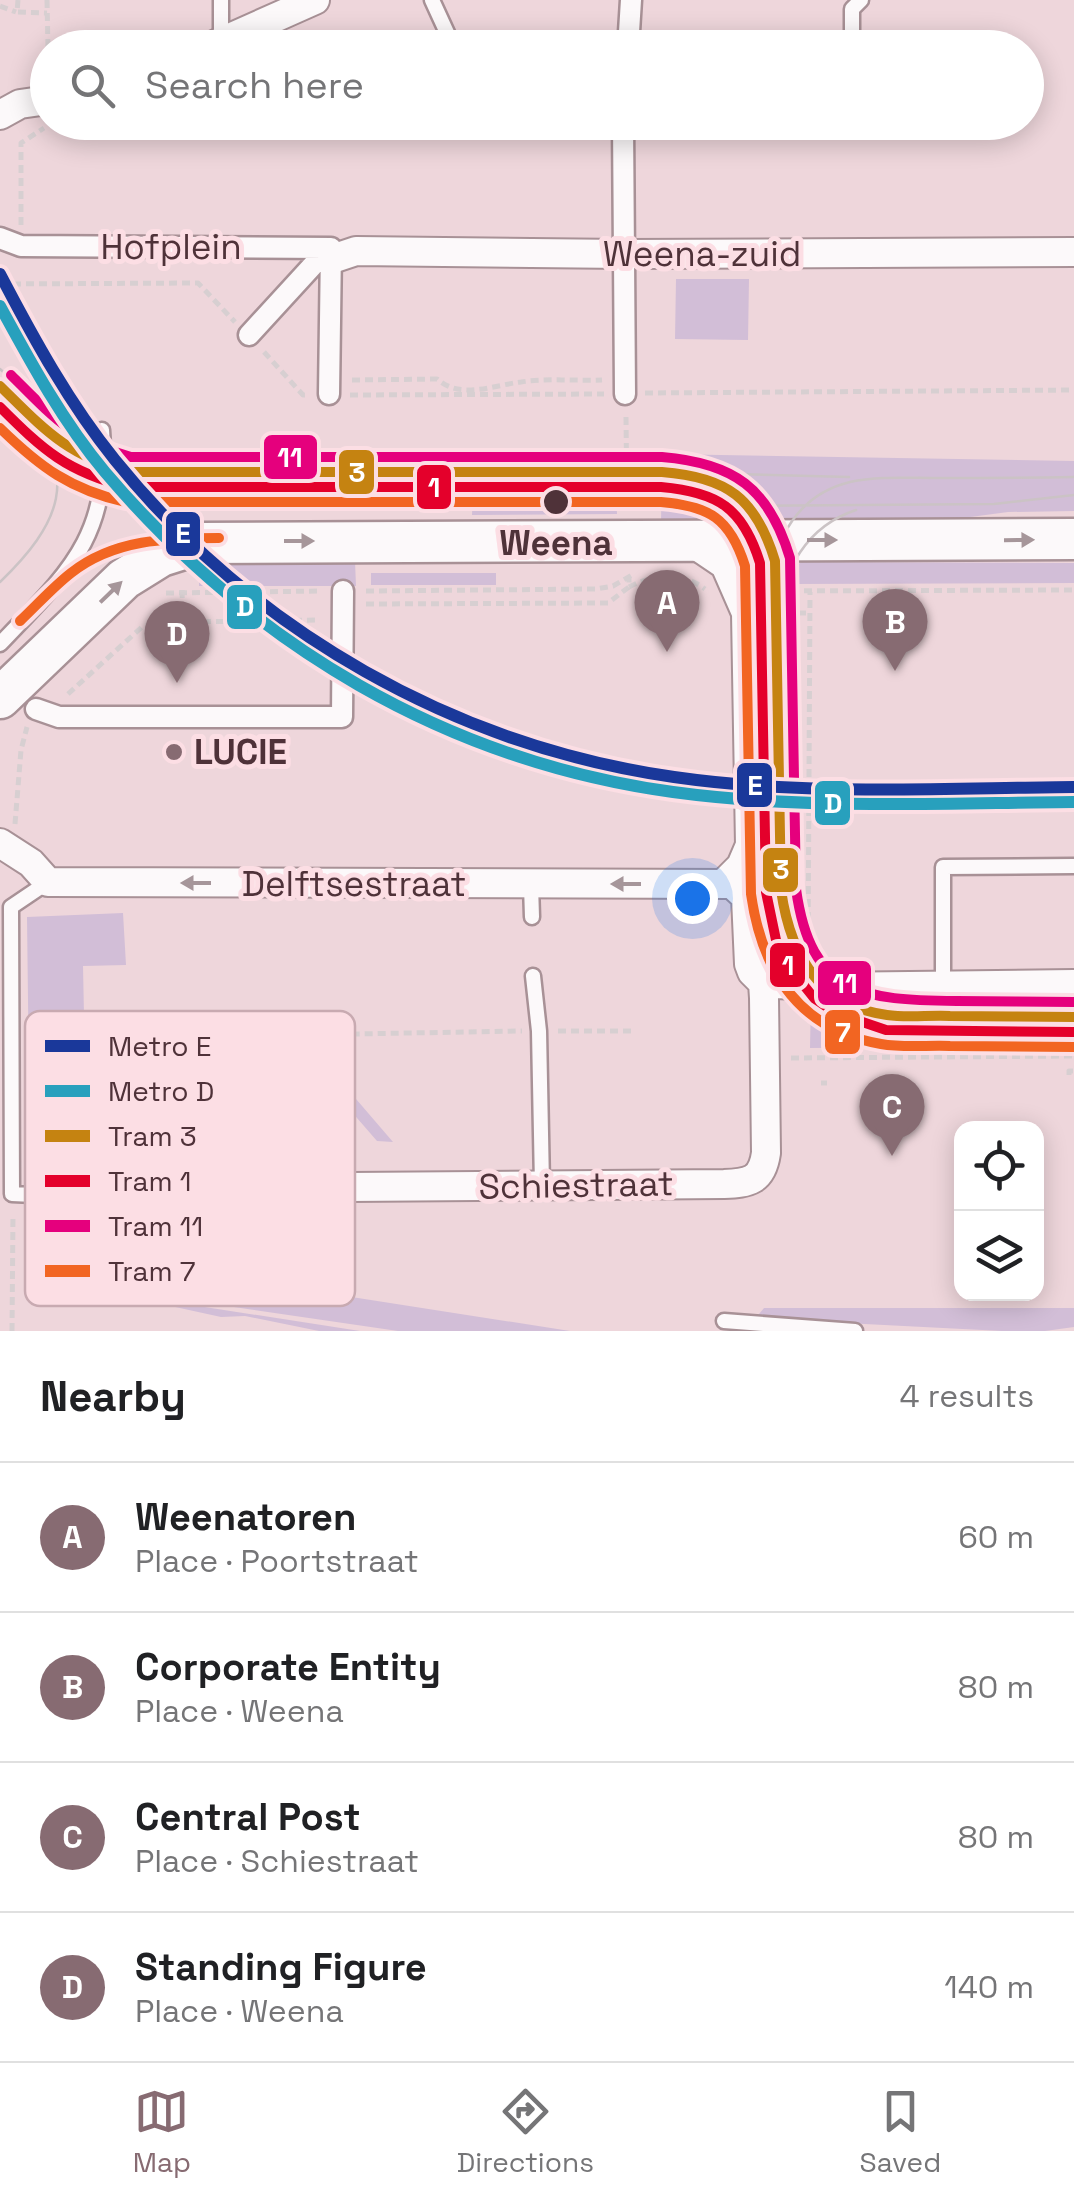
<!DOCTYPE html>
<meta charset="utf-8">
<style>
:root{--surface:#fff;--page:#f2f2f2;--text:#202124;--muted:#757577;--line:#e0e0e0;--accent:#876b72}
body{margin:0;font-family:"Space Grotesk",sans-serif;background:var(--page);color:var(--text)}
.controls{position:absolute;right:30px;bottom:30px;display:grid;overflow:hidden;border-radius:20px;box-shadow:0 5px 25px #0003}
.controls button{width:90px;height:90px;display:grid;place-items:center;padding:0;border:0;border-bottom:2px solid var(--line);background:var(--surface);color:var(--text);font:50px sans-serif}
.you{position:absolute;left:692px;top:898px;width:35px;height:35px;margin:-25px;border:8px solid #fff;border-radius:50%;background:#1a73e8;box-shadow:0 0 0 15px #1a73e833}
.badge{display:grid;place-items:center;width:65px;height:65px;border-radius:50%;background:var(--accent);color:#fff;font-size:32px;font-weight:700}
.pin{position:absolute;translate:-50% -82px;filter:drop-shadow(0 2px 5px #0008)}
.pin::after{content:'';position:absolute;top:52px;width:35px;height:30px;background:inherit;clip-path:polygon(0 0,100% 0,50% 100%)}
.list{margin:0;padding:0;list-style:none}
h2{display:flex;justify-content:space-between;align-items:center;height:130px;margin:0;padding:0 40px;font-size:42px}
h2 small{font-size:32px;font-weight:400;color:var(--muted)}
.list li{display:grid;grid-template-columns:65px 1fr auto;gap:30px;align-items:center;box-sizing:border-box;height:150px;padding:0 40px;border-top:2px solid var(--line)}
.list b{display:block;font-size:38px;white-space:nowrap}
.list p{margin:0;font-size:32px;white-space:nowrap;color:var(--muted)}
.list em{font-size:32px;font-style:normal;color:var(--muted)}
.icon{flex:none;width:55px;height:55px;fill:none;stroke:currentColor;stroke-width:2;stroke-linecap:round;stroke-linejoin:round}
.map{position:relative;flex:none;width:1074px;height:1331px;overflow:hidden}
.search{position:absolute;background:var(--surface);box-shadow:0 5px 25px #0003;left:30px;right:30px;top:30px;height:110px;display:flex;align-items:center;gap:25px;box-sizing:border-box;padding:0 35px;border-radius:55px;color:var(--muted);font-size:38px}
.sheet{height:730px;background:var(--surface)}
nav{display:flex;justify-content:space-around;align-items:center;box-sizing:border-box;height:140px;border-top:2px solid var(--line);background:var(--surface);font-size:28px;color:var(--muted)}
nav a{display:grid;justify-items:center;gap:5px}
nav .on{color:var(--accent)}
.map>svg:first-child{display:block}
.green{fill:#d2bed7}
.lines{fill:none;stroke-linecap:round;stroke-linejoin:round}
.service-casing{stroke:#a89196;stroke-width:19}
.pedestrian-casing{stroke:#a89196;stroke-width:25}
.minor-casing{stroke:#a89196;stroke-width:32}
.secondary-casing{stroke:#a89196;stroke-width:45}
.path{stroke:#d7cfd1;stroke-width:5;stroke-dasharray:8 5;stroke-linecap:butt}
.service{stroke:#fcf9fa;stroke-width:14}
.pedestrian{stroke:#fcf9fa;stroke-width:20}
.minor{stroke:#fcf9fa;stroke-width:28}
.secondary{stroke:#fcf9fa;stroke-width:40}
.tram{stroke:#cbc3c5;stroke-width:2.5}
.tram-1-casing{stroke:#fcdee4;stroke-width:18}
.tram-2-casing{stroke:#fcdee4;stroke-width:18}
.tram-3-casing{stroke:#fcdee4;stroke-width:18}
.tram-4-casing{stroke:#fcdee4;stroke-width:18}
.tram-1{stroke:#c58311;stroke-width:10}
.tram-2{stroke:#e4002b;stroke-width:10}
.tram-3{stroke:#e5007d;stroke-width:10}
.tram-4{stroke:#f26522;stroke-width:10}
.metro-1-casing{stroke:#fcdee4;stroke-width:20}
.metro-2-casing{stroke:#fcdee4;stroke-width:20}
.metro-1{stroke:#1a389a;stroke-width:12}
.metro-2{stroke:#28a0bd;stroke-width:12}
.oneway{fill:#a6969a}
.stop-dot{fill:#4f3239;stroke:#fcdee4;stroke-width:4}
.poi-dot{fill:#876b72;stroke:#fcdee4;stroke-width:4}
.labels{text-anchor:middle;stroke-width:10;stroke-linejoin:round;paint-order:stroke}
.street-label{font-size:35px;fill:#4f3239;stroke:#fcdee4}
.stop-label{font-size:35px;font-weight:bold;fill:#4f3239;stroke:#fcdee4}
.poi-label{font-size:35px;font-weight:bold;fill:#4f3239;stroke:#fcdee4;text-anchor:start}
.key{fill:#fcdee4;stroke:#c8aab1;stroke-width:2.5}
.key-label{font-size:28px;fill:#4f3239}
.line-badge{stroke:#fcdee4;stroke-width:4}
.badge-label{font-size:28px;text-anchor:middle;font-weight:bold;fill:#fff}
</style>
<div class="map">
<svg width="1074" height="1331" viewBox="0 0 1074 1331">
<rect width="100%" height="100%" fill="#eed6db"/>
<!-- green -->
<path class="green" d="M676 279H749L748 340 675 339Z
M662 454 1074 461V511L1008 512 948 520 661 524Z
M615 467 617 514 472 515 474 468Z
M199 561H355L356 586H199Z
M801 562 1074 563V583L791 584 795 567Z
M371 573H496V585H371Z
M123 913 126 965 83 966 87 1163H30L27 917Z
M1074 998V1046L810 1048 811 999Z
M338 1078 393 1142 377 1141 324 1080Z
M34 1261H121L570 1331H398L62 1282V1276L33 1269Z
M102 1291 360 1331H319L245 1316 221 1317Z
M764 1308H1074V1327L1045 1331H1002L786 1320 784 1331H735H745Z"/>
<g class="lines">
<!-- service casing -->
<g class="service-casing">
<path id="service" d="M221 0V41
M432 0 454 48
M852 48V9L861 0
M0 644C68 572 111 537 102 430
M48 882 11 907 12 1194 77 1197
M531 885 532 917
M533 976 539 1031 542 1185
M943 984V867L1074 866
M724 1321 855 1331"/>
</g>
<!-- pedestrian casing -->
<g class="pedestrian-casing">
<path id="pedestrian" d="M628 48 631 0
M623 122 625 394
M0 238 21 246 331 248 329 394
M249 335 315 263 332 259
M36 709 59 717H342L343 591"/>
</g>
<!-- minor casing -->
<g class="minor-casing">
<path id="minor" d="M207 48 315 0
M0 115 20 104 48 100
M332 259 356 251 625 254 1074 252
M691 542 725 565 746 613 750 845 741 866 723 884
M0 843 31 863 48 882 732 884 746 897 749 964 752 972 763 983 764 998 766 1153C762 1181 749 1183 724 1184L96 1189 77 1197
M763 983 823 987 1074 984"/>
</g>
<!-- secondary casing -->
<g class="secondary-casing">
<path id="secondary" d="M0 698 124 579 161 556 202 543 1074 539"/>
</g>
<!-- path -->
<path class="path" d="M18 0 17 12 47 13
M47 0 48 48
M0 6 16 12
M21 225V143L44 128
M0 284 198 283 235 322
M264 352 303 395H309
M352 380 437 379C461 400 494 385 521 382 547 378 576 381 602 380
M645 393 1074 390
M350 395 604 394
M626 417 627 511
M180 484 452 488V464
M179 519 180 463H627
M629 587C654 574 681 571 705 589
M182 590 183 622 320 620
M366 591 596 589 613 586 632 575
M765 591 1074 590
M166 593 320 591
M366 604 608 603 629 587V577
M772 613H810
M68 694 143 626 183 622
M773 806 810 807
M15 824 21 750 27 727
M808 959 810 592
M558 1031H635
M791 1058 1074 1056
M85 1073H174L182 1081 187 1080 240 1036 522 1031
M1069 1075V1071H1074
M821 1083H827
M160 1095V1073
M185 1165 187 1081
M12 1331 13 1214"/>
<!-- service -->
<use href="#service" class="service"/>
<!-- pedestrian -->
<use href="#pedestrian" class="pedestrian"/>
<!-- minor -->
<use href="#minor" class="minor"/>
<!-- secondary -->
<use href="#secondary" class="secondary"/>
<!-- tram -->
<path class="tram" d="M0 369C75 435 91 472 202 473
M662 472 849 477
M726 506 994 504 1074 495
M0 582C59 525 83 475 21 408
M778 620C782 570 807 526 856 510
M767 622C766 563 784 498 850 482 877 476 907 478 935 478 981 478 1028 478 1074 477"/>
<!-- tram-1 casing -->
<g class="tram-1-casing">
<path id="tram-1" d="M0 386C45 430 66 455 129 472H662C727 477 756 498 775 561L781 890C790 953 818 1006 887 1015 907 1018 929 1015 950 1016 991 1016 1033 1017 1074 1017"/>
</g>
<!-- tram-2 casing -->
<g class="tram-2-casing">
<path id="tram-2" d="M0 407C43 450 67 472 128 487H661C718 492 743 508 760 563L766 892 776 940 786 963 814 998 836 1013 886 1030 1074 1032"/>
</g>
<!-- tram-3 casing -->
<g class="tram-3-casing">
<path id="tram-3" d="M11 375C52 416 73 441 131 457H662C734 463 769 488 790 558L796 889C811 996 863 1000 957 1001 996 1001 1035 1002 1074 1002"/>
</g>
<!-- tram-4 casing -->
<g class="tram-4-casing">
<path id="tram-4" d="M0 428C40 467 71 490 126 502H661C709 506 730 518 745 566L751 894C762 971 799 1030 881 1044 903 1048 928 1045 950 1046 992 1046 1033 1047 1074 1047
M20 621C37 605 53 587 71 573 114 539 167 538 219 538"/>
</g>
<!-- tram-1 -->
<use href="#tram-1" class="tram-1"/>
<!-- tram-2 -->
<use href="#tram-2" class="tram-2"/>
<!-- tram-3 -->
<use href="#tram-3" class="tram-3"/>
<!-- tram-4 -->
<use href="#tram-4" class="tram-4"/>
<!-- metro-1 casing -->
<g class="metro-1-casing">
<path id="metro-1" d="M0 274C34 339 69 403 115 460 254 632 456 746 674 777 805 796 941 788 1074 787"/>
</g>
<!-- metro-2 casing -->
<g class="metro-2-casing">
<path id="metro-2" d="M0 306C31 363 63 422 105 472 252 645 446 761 673 792 805 810 941 803 1074 802"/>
</g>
<!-- metro-1 -->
<use href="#metro-1" class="metro-1"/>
<!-- metro-2 -->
<use href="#metro-2" class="metro-2"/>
</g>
<!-- one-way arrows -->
<defs><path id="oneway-solid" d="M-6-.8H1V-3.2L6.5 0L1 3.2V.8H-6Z" transform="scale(2.5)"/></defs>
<g class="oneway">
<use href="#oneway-solid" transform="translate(822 540)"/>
<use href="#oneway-solid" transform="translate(1019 540) rotate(-1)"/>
<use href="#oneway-solid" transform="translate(299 541)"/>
<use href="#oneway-solid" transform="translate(111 592) rotate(-44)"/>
<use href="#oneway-solid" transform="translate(196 883) rotate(-180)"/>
<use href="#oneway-solid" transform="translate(626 884) rotate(180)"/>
</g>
<!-- markers -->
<circle class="stop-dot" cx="556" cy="502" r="14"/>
<circle class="poi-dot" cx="174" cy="752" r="10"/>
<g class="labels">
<!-- street labels -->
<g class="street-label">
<text x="171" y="259">Hofplein</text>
<text x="702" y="266">Weena-zuid</text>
<text x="354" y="896">Delftsestraat</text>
<text transform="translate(576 1185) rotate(-1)" y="12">Schiestraat</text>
</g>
<!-- stop labels -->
<g class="stop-label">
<text x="556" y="555">Weena</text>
</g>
<!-- poi labels -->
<g class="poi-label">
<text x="194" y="764">LUCIE</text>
</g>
</g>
<!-- legend -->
<rect x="25" y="1011" width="330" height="295" rx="15" class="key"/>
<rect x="45" y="1040" width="45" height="12" fill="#1a389a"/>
<rect x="45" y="1085" width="45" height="12" fill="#28a0bd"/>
<rect x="45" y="1130" width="45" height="12" fill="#c58311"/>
<rect x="45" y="1175" width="45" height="12" fill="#e4002b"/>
<rect x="45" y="1220" width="45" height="12" fill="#e5007d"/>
<rect x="45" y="1265" width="45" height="12" fill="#f26522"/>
<g class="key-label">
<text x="108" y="1056">Metro E</text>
<text x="108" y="1101">Metro D</text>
<text x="108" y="1146">Tram 3</text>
<text x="108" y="1191">Tram 1</text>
<text x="108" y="1236">Tram 11</text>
<text x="108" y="1281">Tram 7</text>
</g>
<g class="line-badge">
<rect x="262" y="433" width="57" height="48" rx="10" fill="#e5007d"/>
<rect x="337" y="448" width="39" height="48" rx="10" fill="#c58311"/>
<rect x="415" y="463" width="38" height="48" rx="10" fill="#e4002b"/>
<rect x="164" y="510" width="38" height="48" rx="10" fill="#1a389a"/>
<rect x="225" y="583" width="39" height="48" rx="10" fill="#28a0bd"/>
<rect x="735" y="761" width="39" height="48" rx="10" fill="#1a389a"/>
<rect x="813" y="779" width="39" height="48" rx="10" fill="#28a0bd"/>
<rect x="761" y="846" width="39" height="48" rx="10" fill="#c58311"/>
<rect x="768" y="941" width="39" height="48" rx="10" fill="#e4002b"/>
<rect x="816" y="959" width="57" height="48" rx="10" fill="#e5007d"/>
<rect x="823" y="1008" width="39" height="48" rx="10" fill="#f26522"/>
</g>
<g class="badge-label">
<text x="290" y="467">11</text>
<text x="357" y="482">3</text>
<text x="434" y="497">1</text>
<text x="183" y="543">E</text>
<text x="245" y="616">D</text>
<text x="755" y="795">E</text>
<text x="833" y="813">D</text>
<text x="781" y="879">3</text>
<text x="788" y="975">1</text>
<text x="845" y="993">11</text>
<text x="843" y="1042">7</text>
</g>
</svg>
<div class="controls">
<button><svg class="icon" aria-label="locate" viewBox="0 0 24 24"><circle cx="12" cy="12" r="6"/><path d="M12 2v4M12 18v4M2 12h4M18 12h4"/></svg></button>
<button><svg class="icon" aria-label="layers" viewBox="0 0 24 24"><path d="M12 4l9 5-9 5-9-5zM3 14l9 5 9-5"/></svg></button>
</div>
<div class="you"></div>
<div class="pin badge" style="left:667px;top:652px">A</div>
<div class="pin badge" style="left:895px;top:671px">B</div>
<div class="pin badge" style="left:892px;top:1156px">C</div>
<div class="pin badge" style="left:177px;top:683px">D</div>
<div class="search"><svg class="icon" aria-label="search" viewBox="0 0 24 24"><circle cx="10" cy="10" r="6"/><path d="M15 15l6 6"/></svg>Search here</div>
</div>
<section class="sheet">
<h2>Nearby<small>4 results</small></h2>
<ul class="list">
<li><span class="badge">A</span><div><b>Weenatoren</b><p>Place · Poortstraat</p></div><em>60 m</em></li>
<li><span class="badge">B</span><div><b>Corporate Entity</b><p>Place · Weena</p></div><em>80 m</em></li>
<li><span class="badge">C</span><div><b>Central Post</b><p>Place · Schiestraat</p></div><em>80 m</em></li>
<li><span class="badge">D</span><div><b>Standing Figure</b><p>Place · Weena</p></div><em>140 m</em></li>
</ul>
</section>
<nav>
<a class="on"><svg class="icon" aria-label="map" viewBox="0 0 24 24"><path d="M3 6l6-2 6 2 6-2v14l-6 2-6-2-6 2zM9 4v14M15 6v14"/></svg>Map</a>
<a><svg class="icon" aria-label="directions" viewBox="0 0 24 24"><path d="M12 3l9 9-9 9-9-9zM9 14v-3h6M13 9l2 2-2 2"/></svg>Directions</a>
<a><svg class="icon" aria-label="saved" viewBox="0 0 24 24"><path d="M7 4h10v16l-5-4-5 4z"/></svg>Saved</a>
</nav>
